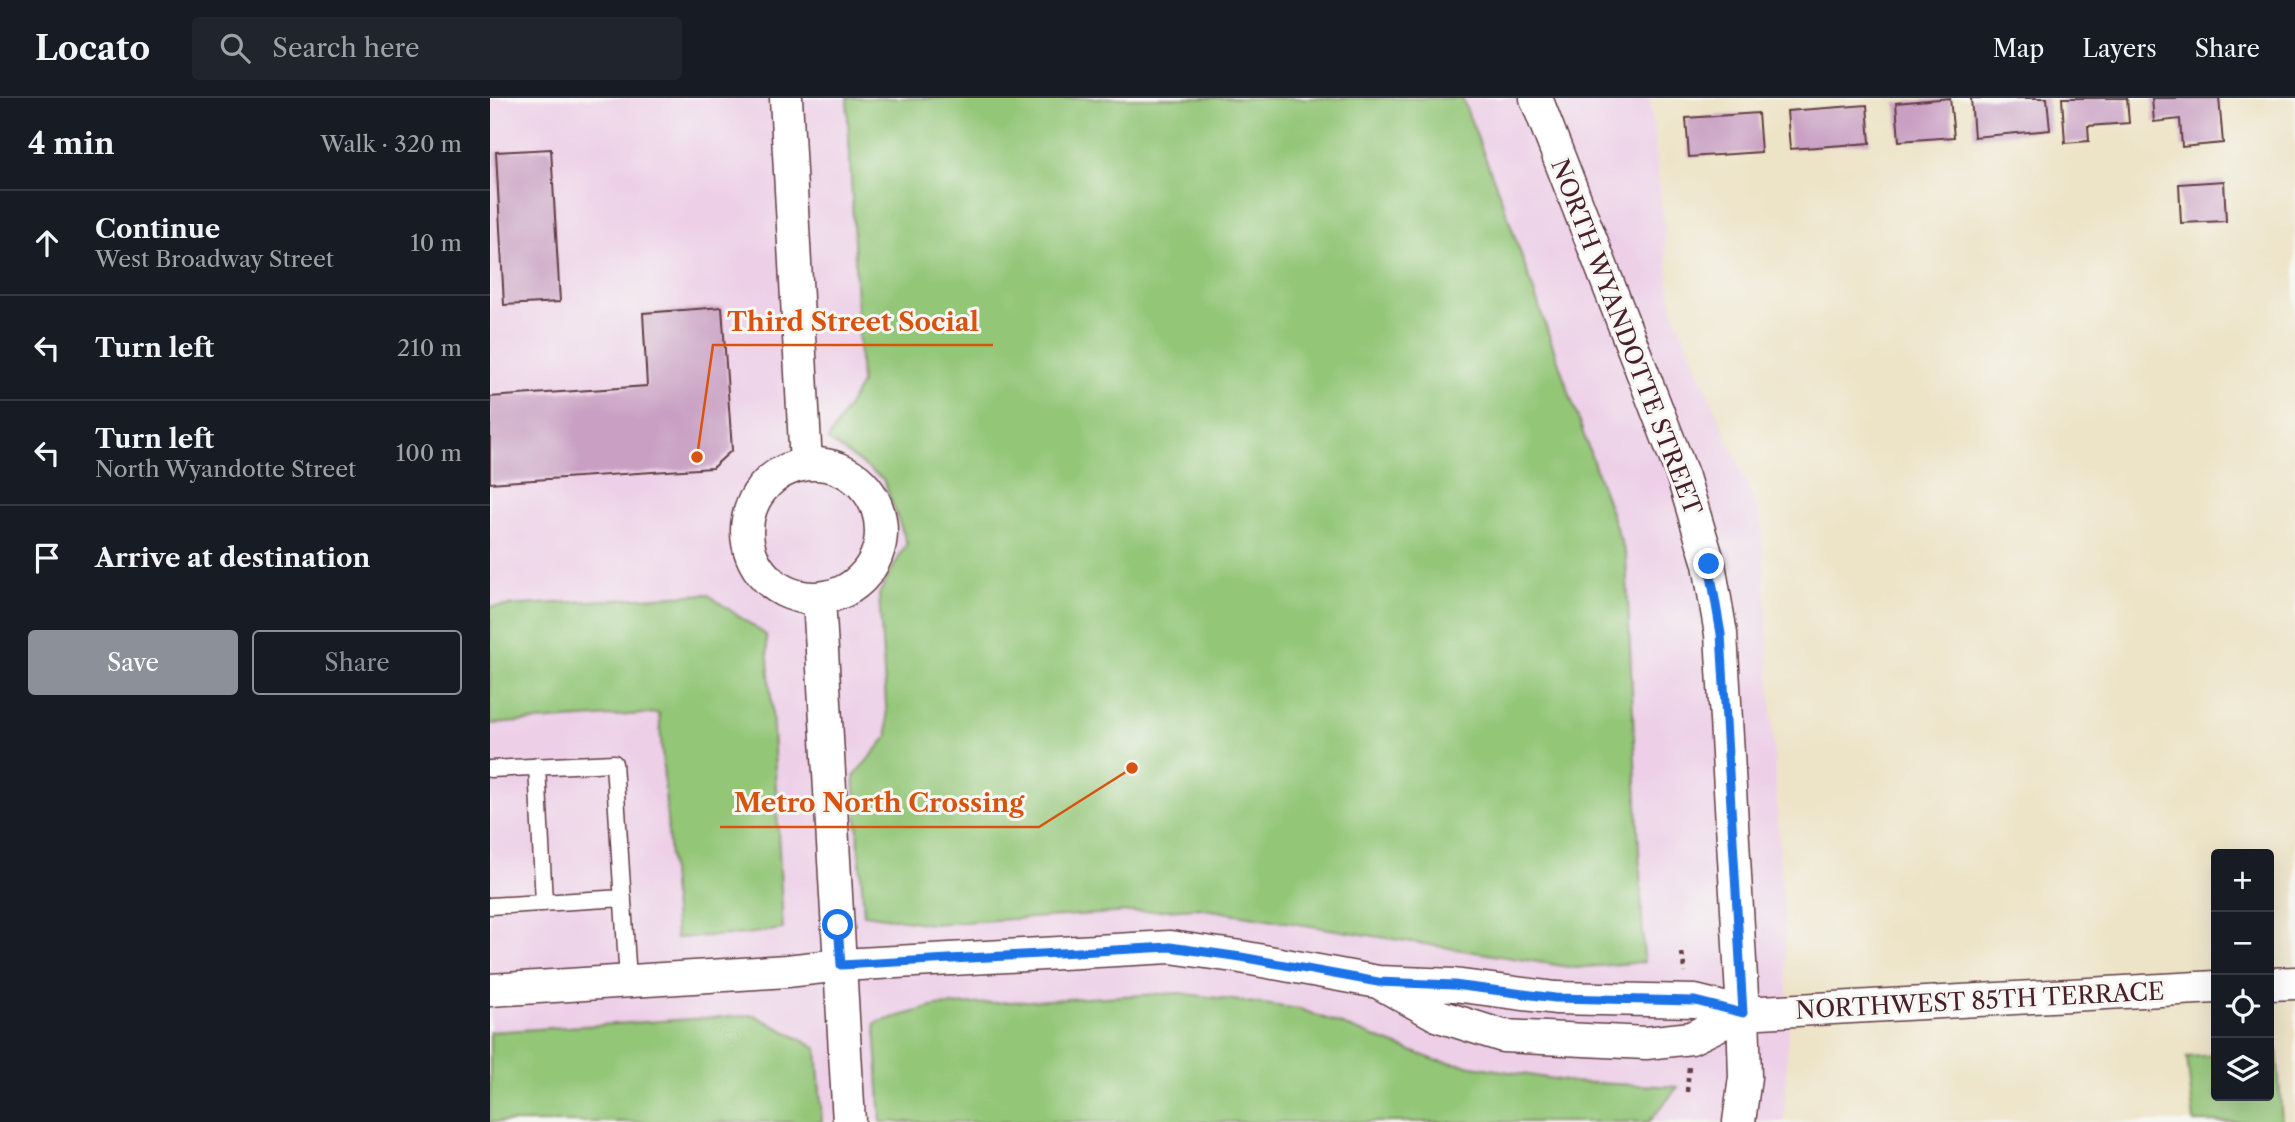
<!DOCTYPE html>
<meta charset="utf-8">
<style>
:root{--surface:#171b24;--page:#20242c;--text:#f1f3f6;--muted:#9ea1a6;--line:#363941;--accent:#8c9099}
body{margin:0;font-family:"Libre Caslon Text",serif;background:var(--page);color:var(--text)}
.controls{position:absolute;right:21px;bottom:21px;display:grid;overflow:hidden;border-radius:7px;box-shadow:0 7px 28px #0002}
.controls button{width:63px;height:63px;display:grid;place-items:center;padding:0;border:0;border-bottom:2px solid var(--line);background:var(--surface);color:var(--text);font:35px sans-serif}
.stop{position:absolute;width:21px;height:21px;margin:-16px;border:5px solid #1a73e8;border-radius:50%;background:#fff}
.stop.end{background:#1a73e8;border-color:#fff;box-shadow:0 2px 7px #0008}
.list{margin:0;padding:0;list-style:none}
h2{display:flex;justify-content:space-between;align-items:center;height:91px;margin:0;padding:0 28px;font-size:30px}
h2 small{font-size:23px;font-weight:400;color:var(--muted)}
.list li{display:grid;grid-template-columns:46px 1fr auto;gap:21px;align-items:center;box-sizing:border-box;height:105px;padding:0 28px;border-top:2px solid var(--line)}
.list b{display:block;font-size:26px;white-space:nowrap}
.list p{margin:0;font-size:23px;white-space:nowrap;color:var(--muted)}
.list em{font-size:23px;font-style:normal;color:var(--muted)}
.actions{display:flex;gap:14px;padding:21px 28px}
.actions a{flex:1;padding:16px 0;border:2px solid var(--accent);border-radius:7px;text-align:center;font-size:24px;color:var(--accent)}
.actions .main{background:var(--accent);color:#fff}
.icon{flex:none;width:38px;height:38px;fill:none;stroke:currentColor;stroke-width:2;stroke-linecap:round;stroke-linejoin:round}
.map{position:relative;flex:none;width:1805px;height:1024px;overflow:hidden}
header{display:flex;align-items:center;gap:42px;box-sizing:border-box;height:98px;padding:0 35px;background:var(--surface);border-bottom:2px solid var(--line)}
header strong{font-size:33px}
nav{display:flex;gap:38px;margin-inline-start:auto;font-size:24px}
.search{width:490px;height:63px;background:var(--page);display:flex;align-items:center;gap:18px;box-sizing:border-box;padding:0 24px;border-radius:7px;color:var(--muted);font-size:26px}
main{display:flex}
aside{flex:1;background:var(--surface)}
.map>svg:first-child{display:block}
.built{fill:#edd0e8}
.green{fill:#93c677;stroke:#6e7251;stroke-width:2}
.building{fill:#c9a0c3}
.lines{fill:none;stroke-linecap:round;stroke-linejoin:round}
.service-casing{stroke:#623c42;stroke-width:19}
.minor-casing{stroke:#623c42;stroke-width:35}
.path{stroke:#623c42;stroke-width:4.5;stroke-dasharray:5 5;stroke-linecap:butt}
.service{stroke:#fff;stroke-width:16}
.minor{stroke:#fff;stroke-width:32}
.route{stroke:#1a73e8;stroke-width:9}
.labels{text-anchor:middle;stroke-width:6;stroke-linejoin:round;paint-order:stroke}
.street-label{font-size:24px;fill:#4a1f2b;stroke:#f6f6f2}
.leader{fill:none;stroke:#d8530f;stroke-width:2.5}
.callout-dot{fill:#d8530f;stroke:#f6f6f2;stroke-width:2.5}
.callout-label{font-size:26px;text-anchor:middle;font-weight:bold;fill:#d8530f;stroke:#f6f6f2;stroke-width:6;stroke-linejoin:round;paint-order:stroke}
</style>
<header>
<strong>Locato</strong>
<div class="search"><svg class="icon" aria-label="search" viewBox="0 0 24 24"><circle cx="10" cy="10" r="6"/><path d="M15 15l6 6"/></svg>Search here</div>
<nav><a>Map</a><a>Layers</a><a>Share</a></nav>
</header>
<main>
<aside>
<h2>4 min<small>Walk · 320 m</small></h2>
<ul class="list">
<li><svg class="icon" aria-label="ahead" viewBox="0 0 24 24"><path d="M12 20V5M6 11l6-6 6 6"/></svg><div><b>Continue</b><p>West Broadway Street</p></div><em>10 m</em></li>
<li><svg class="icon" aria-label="left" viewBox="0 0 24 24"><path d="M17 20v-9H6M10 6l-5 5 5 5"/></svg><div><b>Turn left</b></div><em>210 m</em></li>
<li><svg class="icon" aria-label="left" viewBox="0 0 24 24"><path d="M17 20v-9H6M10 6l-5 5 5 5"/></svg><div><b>Turn left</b><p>North Wyandotte Street</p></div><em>100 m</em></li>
<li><svg class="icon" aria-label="arrive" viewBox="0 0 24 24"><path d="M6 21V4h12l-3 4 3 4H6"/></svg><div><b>Arrive at destination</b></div></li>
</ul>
<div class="actions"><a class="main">Save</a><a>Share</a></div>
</aside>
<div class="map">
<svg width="1805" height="1024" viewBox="0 0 1805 1024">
<rect width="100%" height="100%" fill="#f6f6f2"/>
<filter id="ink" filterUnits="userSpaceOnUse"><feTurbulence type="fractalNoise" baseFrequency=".0143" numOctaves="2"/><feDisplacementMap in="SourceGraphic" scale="14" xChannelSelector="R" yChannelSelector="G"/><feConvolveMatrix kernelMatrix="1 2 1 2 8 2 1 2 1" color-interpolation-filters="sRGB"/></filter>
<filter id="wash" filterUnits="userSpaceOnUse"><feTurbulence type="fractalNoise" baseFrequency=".00686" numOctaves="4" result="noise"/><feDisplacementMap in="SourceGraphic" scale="28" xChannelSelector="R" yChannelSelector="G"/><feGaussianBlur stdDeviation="1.57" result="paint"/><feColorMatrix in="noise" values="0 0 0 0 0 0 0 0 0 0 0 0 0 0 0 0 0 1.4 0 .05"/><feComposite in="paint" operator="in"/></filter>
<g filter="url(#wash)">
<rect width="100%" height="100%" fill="#ede3c6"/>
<!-- built -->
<path class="built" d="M0 0H1160L1182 209 1271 420 1299 920 1294 1024H0Z"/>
<!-- green -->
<path class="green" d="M357 0H972L1013 105 1136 458 1154 864 1085 870 708 810 440 826 374 816 364 678 398 638 389 496 417 445 393 381 338 342 371 286Z
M217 496 276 537 282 612 293 831 257 836 186 840 169 615 0 626V509Z
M689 895 810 911 945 962 1082 984 1188 989 1159 1024H391L385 925 446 908Z
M264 917 327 950 332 1024H0V934Z
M1779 953H1787L1792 1024H1704L1697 959 1726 957V998H1779Z"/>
<g id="blocks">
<!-- building -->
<path class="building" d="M1460 0 1464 39 1409 43 1406 5Z
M1481 0H1557L1560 32 1484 39Z
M1572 0H1637L1639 25 1598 28 1599 43 1575 45Z
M1662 0H1729L1733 45 1692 49 1690 21 1664 24Z
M1377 7 1380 45 1300 51 1297 13Z
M1268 15 1271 54 1199 59 1196 20Z
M61 51 70 204 14 207 6 54Z
M1734 83 1736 123 1691 125 1689 86Z
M232 209 242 352 222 370 0 385V299L157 288 153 215Z"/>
</g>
</g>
<g filter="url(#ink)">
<use href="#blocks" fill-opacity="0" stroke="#623c42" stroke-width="2"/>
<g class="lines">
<!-- service casing -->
<g class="service-casing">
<path id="service" d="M47 668 54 805
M0 671 124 665 138 882
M0 808 133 800"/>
</g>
<!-- minor casing -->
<g class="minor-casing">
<path id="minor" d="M296 0 316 366
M1046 0 1193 379 1219 466 1231 536 1253 915 1255 979 1249 1024
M257 433a67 67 0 1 1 134 0a67 67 0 1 1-134 0Z
M329 500 359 1024
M1779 886 1805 885
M0 892 297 873 351 867 680 849 751 859 888 884
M1253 915 1201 940 1156 945 1013 938 949 918 888 884 964 887 1065 900 1205 903 1253 915 1726 889"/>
</g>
<!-- path -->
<path class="path" d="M1192 855 1195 875
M1197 994 1199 968"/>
<!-- service -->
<use href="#service" class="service"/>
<!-- minor -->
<use href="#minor" class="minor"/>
</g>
</g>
<g class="lines" filter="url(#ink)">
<!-- route -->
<path class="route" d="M348 827 351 867 680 849 751 859 888 884 964 887 1065 900 1205 903 1253 915 1231 536 1219 466"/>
</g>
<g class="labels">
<!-- street labels -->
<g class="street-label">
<text transform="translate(1136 239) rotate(69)" y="8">NORTH WYANDOTTE STREET</text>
<text transform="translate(1490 903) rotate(-3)" y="8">NORTHWEST 85TH TERRACE</text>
</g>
</g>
<!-- callouts -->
<path class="leader" d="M207 359L223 247H503M642 670L549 729H230"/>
<g class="callout-dot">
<circle cx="207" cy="359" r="7"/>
<circle cx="642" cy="670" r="7"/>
</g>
<g class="callout-label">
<text x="363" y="233">Third Street Social</text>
<text x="389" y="714">Metro North Crossing</text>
</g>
</svg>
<div class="controls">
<button>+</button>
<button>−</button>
<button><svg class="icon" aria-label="locate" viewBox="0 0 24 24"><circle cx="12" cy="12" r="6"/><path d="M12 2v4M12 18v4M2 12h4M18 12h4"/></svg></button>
<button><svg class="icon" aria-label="layers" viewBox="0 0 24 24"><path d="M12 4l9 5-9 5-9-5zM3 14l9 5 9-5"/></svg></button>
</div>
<div class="stop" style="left:348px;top:827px"></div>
<div class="stop end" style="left:1219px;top:466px"></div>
</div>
</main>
